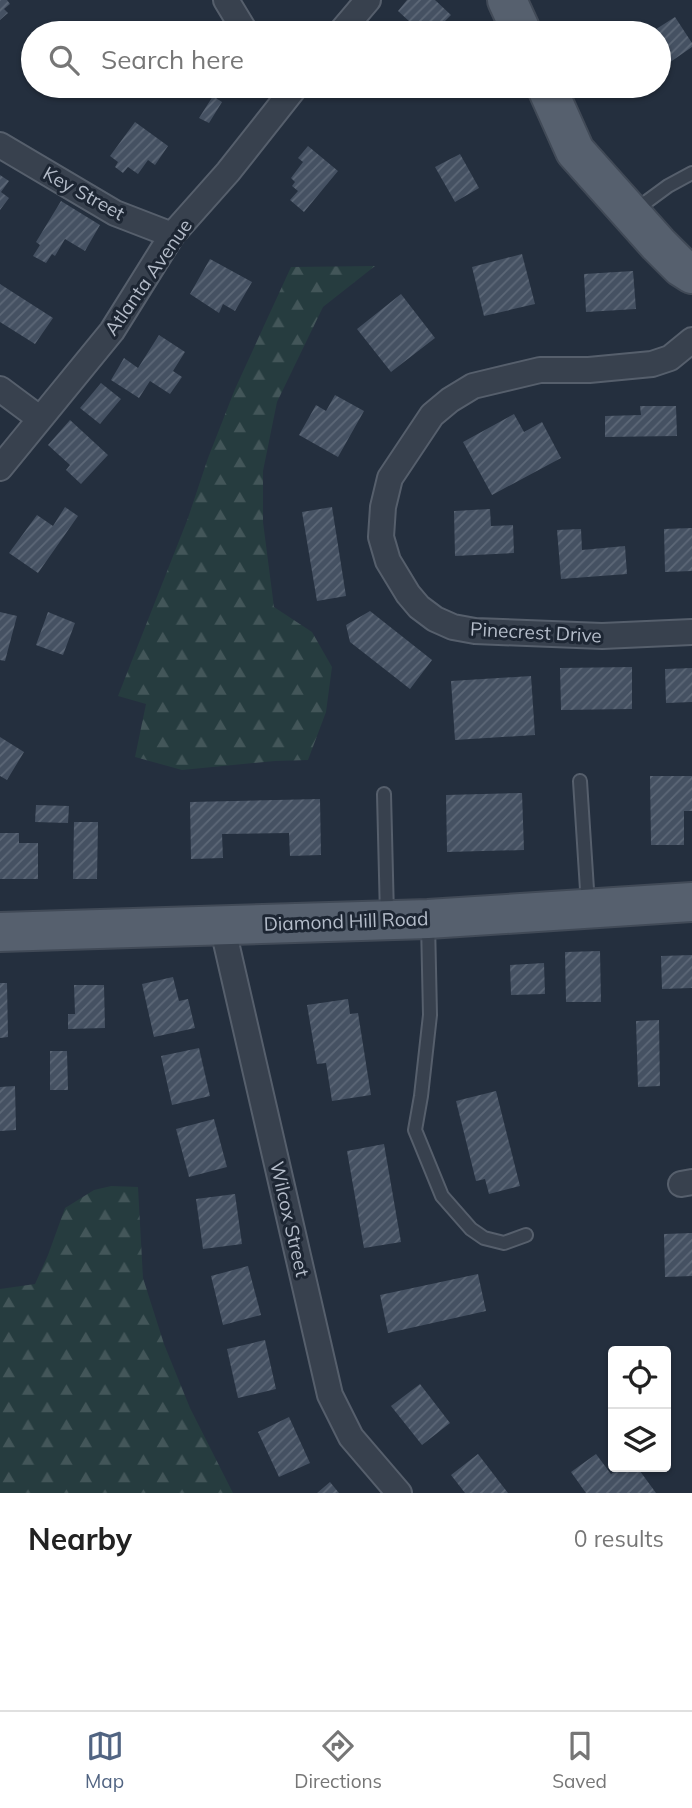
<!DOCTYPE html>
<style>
:root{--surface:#fff;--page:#f6f6f6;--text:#222;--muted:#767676;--line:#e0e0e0;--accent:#516482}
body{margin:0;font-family:Mulish,sans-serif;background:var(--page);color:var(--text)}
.controls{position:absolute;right:21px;bottom:21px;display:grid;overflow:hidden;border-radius:7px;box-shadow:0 2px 5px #0004}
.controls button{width:63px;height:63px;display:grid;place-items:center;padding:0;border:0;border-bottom:2px solid var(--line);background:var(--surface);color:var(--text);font:35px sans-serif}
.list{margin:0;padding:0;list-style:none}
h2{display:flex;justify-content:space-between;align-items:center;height:91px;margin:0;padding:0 28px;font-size:30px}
h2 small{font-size:23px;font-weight:400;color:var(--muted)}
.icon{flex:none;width:38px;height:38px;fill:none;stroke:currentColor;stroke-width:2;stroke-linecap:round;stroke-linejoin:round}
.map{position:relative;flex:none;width:692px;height:1493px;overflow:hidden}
.search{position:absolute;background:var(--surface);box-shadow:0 2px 5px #0004;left:21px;right:21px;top:21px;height:77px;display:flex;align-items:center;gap:18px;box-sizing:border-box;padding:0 24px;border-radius:38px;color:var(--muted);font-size:26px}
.sheet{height:217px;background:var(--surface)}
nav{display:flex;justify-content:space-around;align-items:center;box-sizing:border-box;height:98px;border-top:2px solid var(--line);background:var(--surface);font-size:19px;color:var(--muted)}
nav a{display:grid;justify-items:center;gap:4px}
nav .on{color:var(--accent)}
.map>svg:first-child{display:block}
.forest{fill:url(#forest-firs)}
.building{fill:url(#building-hatch)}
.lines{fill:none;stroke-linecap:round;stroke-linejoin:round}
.lane-casing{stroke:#565f6c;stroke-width:16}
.street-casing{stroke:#565f6c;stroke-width:28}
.primary-casing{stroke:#414a57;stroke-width:42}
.lane{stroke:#38414e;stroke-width:12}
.street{stroke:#38414e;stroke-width:24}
.primary{stroke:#56606e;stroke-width:38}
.labels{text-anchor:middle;stroke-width:6;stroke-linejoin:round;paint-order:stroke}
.street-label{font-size:19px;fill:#b4bcc9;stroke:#1d2633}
</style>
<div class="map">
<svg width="692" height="1493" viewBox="0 0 692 1493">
<defs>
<pattern id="forest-firs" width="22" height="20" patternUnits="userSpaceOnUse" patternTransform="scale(1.75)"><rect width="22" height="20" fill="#263c3f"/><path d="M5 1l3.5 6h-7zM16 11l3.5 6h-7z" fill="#435659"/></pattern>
<pattern id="building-hatch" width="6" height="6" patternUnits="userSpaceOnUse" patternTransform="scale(1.75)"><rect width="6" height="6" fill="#455162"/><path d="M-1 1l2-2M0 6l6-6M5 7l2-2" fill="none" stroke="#5d6877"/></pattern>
</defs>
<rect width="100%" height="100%" fill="#242f3e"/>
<!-- forest -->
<path class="forest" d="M375 266 323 307 277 402 263 471V522L274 607 312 632 332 667 326 712 308 760 275 761 182 770 135 757 146 704 118 696 188 518 208 458 235 389 291 267Z
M111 1186 138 1187 143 1278 164 1344 190 1408 233 1493H0V1289L35 1284 48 1255 65 1208 94 1190Z"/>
<!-- building -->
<path class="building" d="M0 0H7L10 4 4 9 8 13 0 20Z
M407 0H435L451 15 443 23 451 30 448 33H422L398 11Z
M675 17 692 43V47L663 67 659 65V33H650Z
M213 96 222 102 209 123 199 118Z
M135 122 168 146 155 165 148 160 138 174 128 167 123 173 115 167 118 162 110 156Z
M308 146 338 171 304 212 290 200 298 191 292 186 295 182 291 178 303 162 298 158Z
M460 154 479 188 455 202 435 167Z
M0 175 9 181 1 192 9 198 0 210Z
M61 201 100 225 85 251 65 239 55 256 52 254 46 263 33 256 40 245 36 242Z
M522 254 535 304 484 316 472 267Z
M210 259 252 282 235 311 223 304 219 313 190 294Z
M633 271 636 309 586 312 584 274Z
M0 284 53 318 35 344 0 322Z
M401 294 435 338 391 372 357 329Z
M159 335 185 352 173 371 182 377 170 394 150 381 139 398 111 380 124 358 138 368Z
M101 383 121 399 100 424 80 408Z
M335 395 364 411 338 457 299 435 316 405 326 411Z
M640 406H676L677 436 605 437V416L641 415Z
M514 414 524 432 542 422 561 458 492 495 463 442Z
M70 420 108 455 81 484 66 470 70 465 48 445Z
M65 507 78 516 38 573 9 553 37 515 53 526Z
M332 507 346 596 317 601 302 512Z
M490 509 491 526 513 525 514 553 455 556 454 511Z
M692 528V571L665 572 664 529Z
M581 529 582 550 625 546 627 574 561 579 557 530Z
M370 611 432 660 410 689 350 642 346 625Z
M0 612 17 616 5 661 0 660Z
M48 612 75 623 63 655 36 645Z
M632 667V709L561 710 560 668Z
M692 668V702L666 703 665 669Z
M531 676 535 735 455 740 451 681Z
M0 737 24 752 7 780 0 776Z
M650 776H692V811H684V845H651Z
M522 793 524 850 447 852 446 795Z
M320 799 321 855 290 856 289 833 222 834 223 858 191 859 190 802Z
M36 805 69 806 68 823 35 822Z
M74 822H98L97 879H73Z
M0 833H19V843H38V879H0Z
M600 951 601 1002H566L565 952Z
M692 955V988L662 989 661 956Z
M544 963 545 994 511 995 510 965Z
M173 977 179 1001 188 999 195 1028 154 1037 142 984Z
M0 983H7L8 1037 0 1038Z
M74 985H104L105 1028 68 1029V1014H75Z
M348 999 350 1014 358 1013 371 1095 332 1101 326 1063 317 1064 307 1005Z
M659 1020 660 1086 638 1087 636 1021Z
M199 1048 210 1096 172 1105 161 1056Z
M50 1051H67L68 1090H50Z
M15 1086 16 1130 0 1131V1087Z
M496 1091 520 1186 489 1194 485 1179 476 1181 456 1101Z
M214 1119 227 1167 189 1177 176 1129Z
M384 1144 401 1242 364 1248 347 1151Z
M235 1194 242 1244 203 1249 196 1199Z
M692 1233V1276L665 1277 664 1234Z
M248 1266 261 1315 223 1325 211 1276Z
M478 1274 486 1311 388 1333 380 1295Z
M265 1340 276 1389 238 1398 227 1349Z
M420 1384 450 1423 422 1445 391 1406Z
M289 1417 310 1463 279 1477 258 1432Z
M478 1454 508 1493H465L451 1475Z
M596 1454 611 1474 622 1467H637L656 1493H586L571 1472Z
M330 1482 339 1493H317Z"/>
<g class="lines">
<!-- lane casing -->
<g class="lane-casing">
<path id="lane" d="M634 211 668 186 692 173
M580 781 588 905
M384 794 387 916
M428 923 430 1015 421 1096 415 1130 442 1196 471 1229 484 1238 504 1243 526 1235"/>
</g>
<!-- street casing -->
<g class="street-casing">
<path id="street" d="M226 0 246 33
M340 33 368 0
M0 145 115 213 172 235
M692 340 670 358 652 364 589 370H540L473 386 450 400 432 415 390 478 383 507 381 537 388 561 408 594 419 607 435 619 453 627 475 631 602 636 692 632
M0 389 39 418
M0 468 112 331 172 235 228 172 296 86
M222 925 330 1395 351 1437 399 1493
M681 1184 692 1182"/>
</g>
<!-- primary casing -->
<g class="primary-casing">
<path id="primary" d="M507 0 522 33
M546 86 575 151 658 244 681 267 692 274
M0 932 428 919 692 902"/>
</g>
<!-- lane -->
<use href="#lane" class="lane"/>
<!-- street -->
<use href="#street" class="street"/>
<!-- primary -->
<use href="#primary" class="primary"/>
</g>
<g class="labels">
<!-- street labels -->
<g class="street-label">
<text transform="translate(84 193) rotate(29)" y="7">Key Street</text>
<text transform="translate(148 277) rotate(-55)" y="7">Atlanta Avenue</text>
<text transform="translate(536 632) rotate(3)" y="7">Pinecrest Drive</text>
<text transform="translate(346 921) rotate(-2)" y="7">Diamond Hill Road</text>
<text transform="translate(290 1219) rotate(77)" y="7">Wilcox Street</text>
</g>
</g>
</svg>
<div class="controls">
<button><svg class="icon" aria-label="locate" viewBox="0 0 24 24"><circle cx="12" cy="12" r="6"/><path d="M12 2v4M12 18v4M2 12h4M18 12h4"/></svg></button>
<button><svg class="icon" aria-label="layers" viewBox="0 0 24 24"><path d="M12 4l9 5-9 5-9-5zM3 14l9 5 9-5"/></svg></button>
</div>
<div class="search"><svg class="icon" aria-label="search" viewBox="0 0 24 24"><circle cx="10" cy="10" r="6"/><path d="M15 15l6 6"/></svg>Search here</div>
</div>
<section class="sheet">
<h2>Nearby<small>0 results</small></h2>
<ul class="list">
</ul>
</section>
<nav>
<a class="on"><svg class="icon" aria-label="map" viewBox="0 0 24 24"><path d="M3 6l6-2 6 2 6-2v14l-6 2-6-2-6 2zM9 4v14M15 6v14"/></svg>Map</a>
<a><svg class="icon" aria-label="directions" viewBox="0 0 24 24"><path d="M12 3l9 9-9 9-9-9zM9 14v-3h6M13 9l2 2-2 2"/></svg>Directions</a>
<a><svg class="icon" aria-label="saved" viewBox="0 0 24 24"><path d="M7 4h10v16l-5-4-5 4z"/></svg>Saved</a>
</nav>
